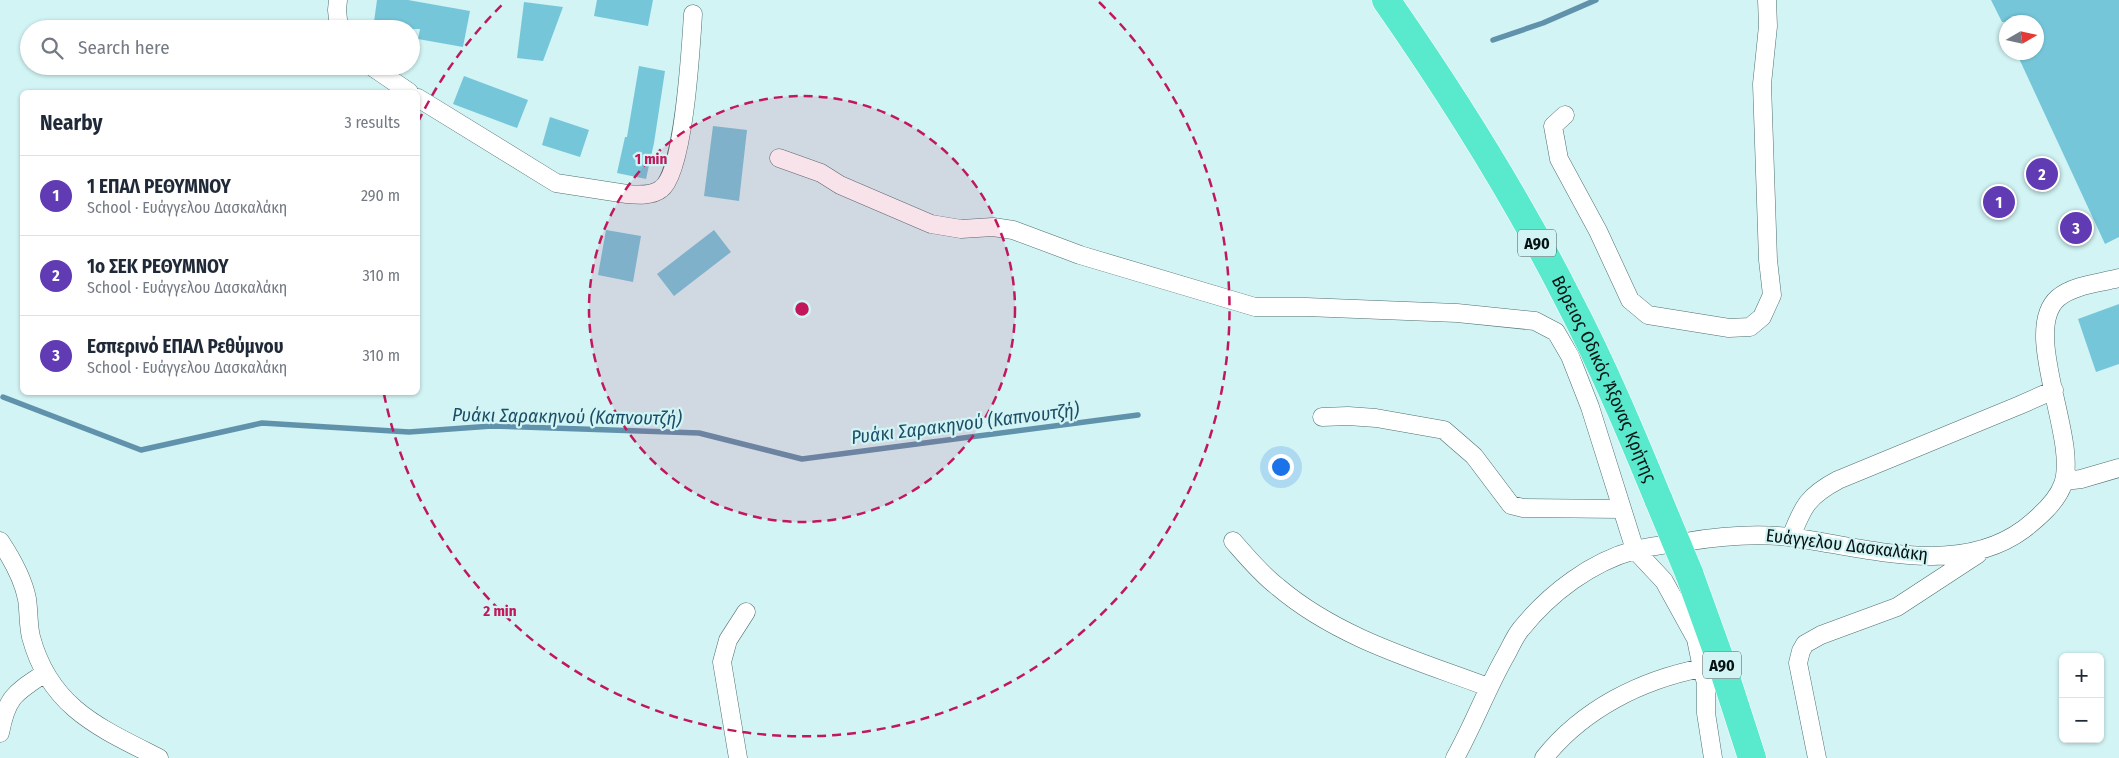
<!DOCTYPE html>
<meta charset="utf-8">
<style>
:root{--surface:#fff;--page:#f2f2f3;--text:#1f2937;--muted:#747a83;--line:#e0e1e3;--accent:#603bb4}
body{margin:0;font-family:"Fira Sans Condensed",sans-serif;background:var(--page);color:var(--text)}
.controls{position:absolute;right:15px;bottom:15px;display:grid;overflow:hidden;border-radius:8px;box-shadow:0 1px 4px #0004}
.controls button{width:45px;height:45px;display:grid;place-items:center;padding:0;border:0;border-bottom:1px solid var(--line);background:var(--surface);color:var(--text);font:25px sans-serif}
.compass{position:absolute;left:1999px;top:15px;width:45px;height:45px;border-radius:50%;background:var(--surface);box-shadow:0 1px 4px #0004;rotate:81deg}
.you{position:absolute;left:1280px;top:466px;width:18px;height:18px;margin:-12px;border:4px solid #fff;border-radius:50%;background:#1a73e8;box-shadow:0 0 0 8px #1a73e833}
.badge{display:grid;place-items:center;width:32px;height:32px;border-radius:50%;background:var(--accent);color:#fff;font-size:16px;font-weight:700}
.pin{position:absolute;translate:-50% -50%;border:2px solid #fff;box-shadow:0 1px 5px #0006}
.list{margin:0;padding:0;list-style:none}
h2{display:flex;justify-content:space-between;align-items:center;height:65px;margin:0;padding:0 20px;font-size:21px}
h2 small{font-size:16px;font-weight:400;color:var(--muted)}
.list li{display:grid;grid-template-columns:32px 1fr auto;gap:15px;align-items:center;box-sizing:border-box;height:80px;padding:0 20px;border-top:1px solid var(--line)}
.list b{display:block;font-size:19px;white-space:nowrap}
.list p{margin:0;font-size:16px;white-space:nowrap;color:var(--muted)}
.list em{font-size:16px;font-style:normal;color:var(--muted)}
.icon{flex:none;width:28px;height:28px;fill:none;stroke:currentColor;stroke-width:2;stroke-linecap:round;stroke-linejoin:round}
.map{position:relative;flex:none;width:2119px;height:758px;overflow:hidden}
.search{position:absolute;background:var(--surface);box-shadow:0 1px 4px #0004;left:20px;top:20px;width:400px;height:55px;display:flex;align-items:center;gap:12px;box-sizing:border-box;padding:0 18px;border-radius:28px;color:var(--muted);font-size:19px}
.panel{position:absolute;background:var(--surface);box-shadow:0 1px 4px #0004;left:20px;top:90px;width:400px;height:305px;border-radius:8px}
.map>svg:first-child{display:block}
.lines{fill:none;stroke-linecap:round;stroke-linejoin:round}
.stream{stroke:#6192ac;stroke-width:5.5}
.building{fill:#76c6da}
.street-casing{stroke:#506f6f;stroke-width:19}
.highway-casing{stroke:#fff;stroke-width:29}
.street{stroke:#fff;stroke-width:18}
.highway{stroke:#59e9cd;stroke-width:28}
.highway-bridge-casing{stroke:#fff;stroke-width:29;stroke-linecap:butt}
.highway-bridge{stroke:#59e9cd;stroke-width:28}
.ring{fill:none;stroke:#c2185b;stroke-width:2.5;stroke-dasharray:9 6}
.labels{text-anchor:middle;stroke-width:4.5;stroke-linejoin:round;paint-order:stroke}
.shield{fill:#d2f4f4;stroke:#445656;stroke-width:1}
.shield-label{font-size:16px;font-weight:bold;fill:#071313}
.street-label{font-size:18px;fill:#071313;stroke:#d2f4f4}
.water-label{font-size:19px;font-style:italic;fill:#1c4d67;stroke:#d2f4f4}
.centre{fill:#c2185b;stroke:#d2f4f4;stroke-width:2.5}
.ring-label{font-size:15px;text-anchor:middle;font-weight:bold;fill:#c2185b;stroke:#d2f4f4;stroke-width:4.5;stroke-linejoin:round;paint-order:stroke}
</style>
<div class="map">
<svg width="2119" height="758" viewBox="0 0 2119 758">
<rect width="100%" height="100%" fill="#d2f4f4"/>
<g class="lines">
<!-- stream -->
<path class="stream" d="M1493 40 1543 23 1596 0
M3 397 141 450 262 423 409 432 492 426 699 433 802 459 1138 415"/>
</g>
<!-- building -->
<path class="building" d="M377 0H408L470 11 463 47 418 39 420 29H373Z
M597 0H653L648 26 594 16Z
M1991 0H2119V237L2105 244 2016 52H2036V22H2002Z
M524 2 563 7 543 61 517 58Z
M639 66 665 71 654 143 646 179 617 173 625 137H627Z
M464 76 528 100 517 128 453 104Z
M550 117 589 130 580 157 542 145Z
M713 126 747 130 739 201 704 196Z
M606 230 641 236 633 282 598 275Z
M714 230 731 252 674 296 657 274Z
M2119 304V364L2096 372 2078 319Z"/>
<g class="lines">
<!-- street casing -->
<g class="street-casing">
<path id="street" d="M338 0 337 10 339 29
M371 66 409 92
M418 98 556 183 627 194C638 195 652 196 661 189 684 173 691 45 693 14
M1565 115 1553 126 1559 159 1598 231 1630 300 1648 315 1729 328 1750 327 1762 317 1772 295 1768 260 1762 84 1768 26 1767 0
M779 158 821 173 840 185 931 224 961 229 993 227 1013 230 1080 255 1255 307H1306L1457 313 1535 321 1556 332 1570 356 1590 407 1635 550 1664 581 1696 639 1702 668
M1322 417 1348 416 1376 418 1444 430 1474 456 1511 505 1523 508 1621 509
M2065 481 2081 479 2119 468
M1791 537C1803 506 1808 496 1838 480L2020 405 2054 390
M0 541C12 559 23 578 27 599 29 612 28 625 31 637 50 708 100 728 159 758
M1233 541C1247 557 1261 574 1278 587 1338 638 1416 660 1488 687
M0 733C7 696 15 693 45 673
M738 758 722 662 728 640 746 612
M1455 758C1474 724 1487 688 1506 655 1511 646 1515 636 1521 629 1550 593 1591 562 1635 550 1651 546 1669 544 1685 542 1720 536 1754 533 1790 537 1864 547 1958 578 2024 529 2038 518 2057 502 2063 484 2079 439 2020 331 2058 298 2073 285 2100 283 2119 278
M1544 758C1583 709 1641 680 1702 668L1706 683V713L1713 758
M1817 758 1798 663 1801 651 1805 644 1821 635 1897 607 1978 554"/>
</g>
<!-- highway casing -->
<g class="highway-casing">
<g id="highway">
<path id="s1" d="M1386 0C1453 96 1516 196 1569 301 1603 366 1631 433 1659 501"/>
<path d="M1689 573 1721 662 1752 758"/>
</g>
</g>
<!-- street -->
<use href="#street" class="street"/>
<!-- highway -->
<use href="#highway" class="highway"/>
<!-- highway-bridge casing -->
<g class="highway-bridge-casing">
<path id="highway-bridge" d="M1659 501 1689 573"/>
</g>
<!-- highway-bridge -->
<use href="#highway-bridge" class="highway-bridge"/>
</g>
<!-- distance rings -->
<circle cx="802" cy="309" r="213" fill="#c2185b" fill-opacity=".12"/>
<g class="ring">
<circle cx="802" cy="309" r="213"/>
<path d="M418 122A427 427 0 0 1 505 2M1099 2A427 427 0 1 1 384 394"/>
</g>
<g class="labels">
<!-- shield labels -->
<g class="shield">
<rect x="1518" y="229.5" width="38" height="27" rx="4"/>
<rect x="1703" y="651.5" width="38" height="27" rx="4"/>
</g>
<g class="shield-label">
<text x="1537" y="249">Α90</text>
<text x="1722" y="671">Α90</text>
</g>
<!-- street labels -->
<g class="street-label">
<text dy="6" stroke="none"><textPath href="#s1" startOffset="438">Βόρειος Οδικός Άξονας Κρήτης</textPath></text>
<text transform="translate(1847 545) rotate(7)" y="6">Ευάγγελου Δασκαλάκη</text>
</g>
<!-- water labels -->
<g class="water-label">
<text transform="translate(567 416) rotate(1)" y="7">Ρυάκι Σαρακηνού (Καπνουτζή)</text>
<text transform="translate(965 423) rotate(-7)" y="7">Ρυάκι Σαρακηνού (Καπνουτζή)</text>
</g>
</g>
<circle cx="802" cy="309" r="8" class="centre"/>
<g class="ring-label">
<text x="651" y="164">1 min</text>
<text x="500" y="616">2 min</text>
</g>
</svg>
<div class="controls">
<button>+</button>
<button>−</button>
</div>
<svg class="compass" viewBox="-18 -18 36 36"><path d="M0-13l5 13h-10z" fill="#e53935"/><path d="M0 13l5-13h-10z" fill="#747a83"/></svg>
<div class="you"></div>
<div class="pin badge" style="left:1999px;top:202px">1</div>
<div class="pin badge" style="left:2042px;top:174px">2</div>
<div class="pin badge" style="left:2076px;top:228px">3</div>
<div class="search"><svg class="icon" aria-label="search" viewBox="0 0 24 24"><circle cx="10" cy="10" r="6"/><path d="M15 15l6 6"/></svg>Search here</div>
<section class="panel">
<h2>Nearby<small>3 results</small></h2>
<ul class="list">
<li><span class="badge">1</span><div><b>1 ΕΠΑΛ ΡΕΘΥΜΝΟΥ</b><p>School · Ευάγγελου Δασκαλάκη</p></div><em>290 m</em></li>
<li><span class="badge">2</span><div><b>1ο ΣΕΚ ΡΕΘΥΜΝΟΥ</b><p>School · Ευάγγελου Δασκαλάκη</p></div><em>310 m</em></li>
<li><span class="badge">3</span><div><b>Εσπερινό ΕΠΑΛ Ρεθύμνου</b><p>School · Ευάγγελου Δασκαλάκη</p></div><em>310 m</em></li>
</ul>
</section>
</div>
